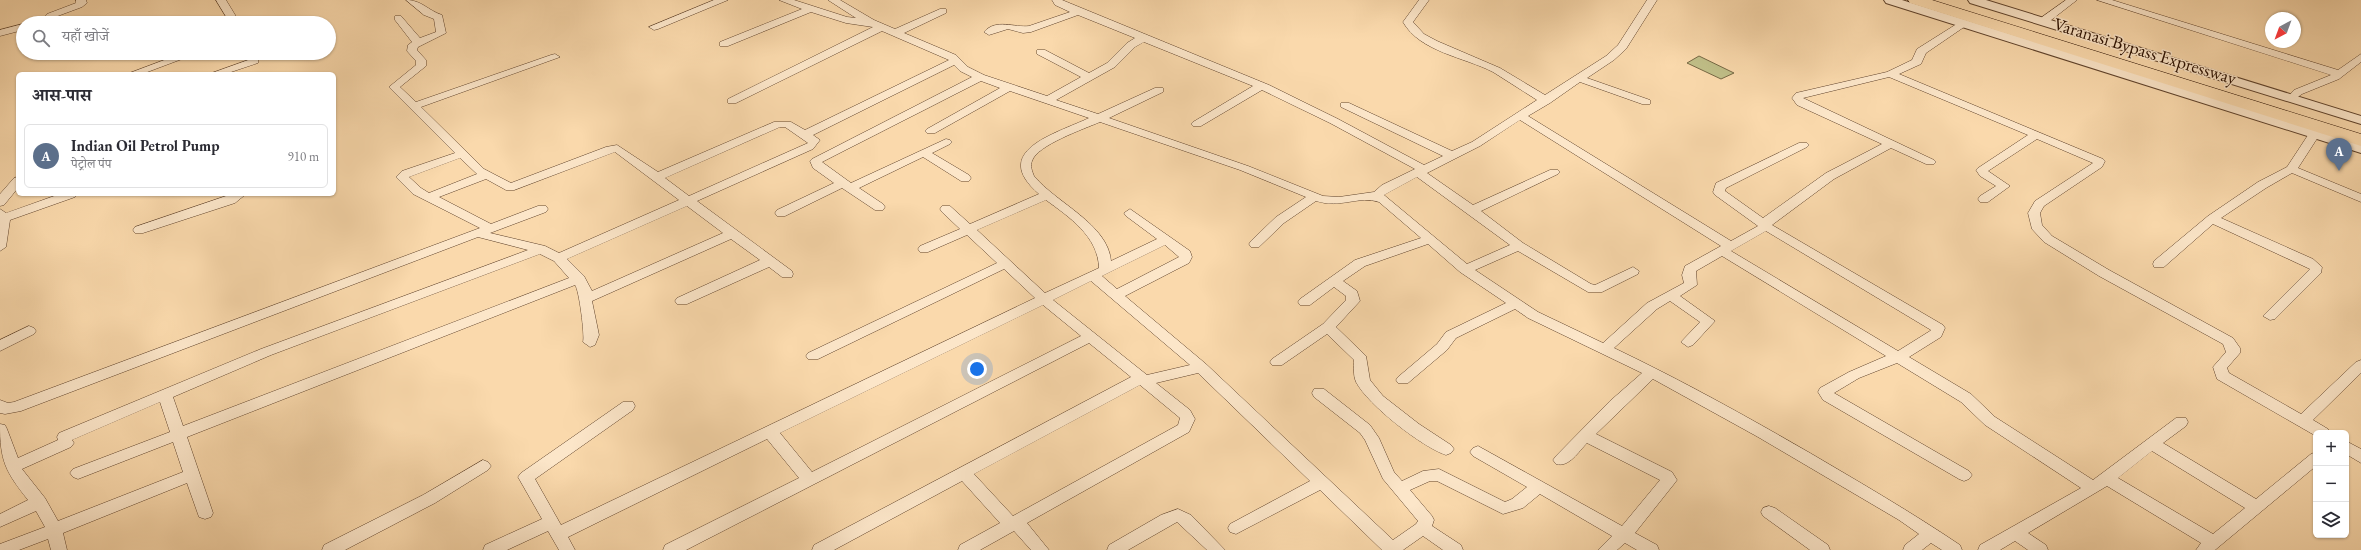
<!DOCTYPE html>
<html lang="hi">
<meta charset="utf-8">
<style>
:root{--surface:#fff;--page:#f2f2f3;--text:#2b2b33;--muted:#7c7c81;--line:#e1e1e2;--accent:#8f2418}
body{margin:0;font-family:"EB Garamond","Noto Serif Devanagari",serif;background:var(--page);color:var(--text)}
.controls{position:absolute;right:12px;bottom:12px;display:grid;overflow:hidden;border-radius:6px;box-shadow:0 1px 3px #0004}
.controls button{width:36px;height:36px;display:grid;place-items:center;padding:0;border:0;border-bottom:1px solid var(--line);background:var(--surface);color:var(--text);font:20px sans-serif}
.compass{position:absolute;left:2265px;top:12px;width:36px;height:36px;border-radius:50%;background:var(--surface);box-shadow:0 1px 3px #0004;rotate:221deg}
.you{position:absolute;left:977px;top:369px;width:14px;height:14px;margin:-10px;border:3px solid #fff;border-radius:50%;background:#1a73e8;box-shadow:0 0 0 6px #1a73e833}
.badge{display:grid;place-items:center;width:26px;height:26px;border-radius:50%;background:var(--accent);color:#fff;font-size:13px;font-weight:700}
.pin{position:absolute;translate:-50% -33px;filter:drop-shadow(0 1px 2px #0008)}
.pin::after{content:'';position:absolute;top:21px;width:14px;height:12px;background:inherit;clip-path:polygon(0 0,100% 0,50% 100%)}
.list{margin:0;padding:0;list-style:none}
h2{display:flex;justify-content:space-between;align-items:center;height:52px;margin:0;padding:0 16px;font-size:17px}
h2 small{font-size:13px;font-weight:400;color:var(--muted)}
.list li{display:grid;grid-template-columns:26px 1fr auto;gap:12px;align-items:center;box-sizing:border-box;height:64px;margin:0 8px 8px;padding:0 8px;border:1px solid var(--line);border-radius:6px}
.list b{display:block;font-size:15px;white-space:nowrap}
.list p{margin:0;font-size:13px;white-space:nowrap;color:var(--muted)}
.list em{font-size:13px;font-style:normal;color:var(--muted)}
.icon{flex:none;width:22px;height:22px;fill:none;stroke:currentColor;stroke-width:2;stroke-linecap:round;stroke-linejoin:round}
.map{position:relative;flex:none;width:2361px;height:550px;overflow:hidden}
.search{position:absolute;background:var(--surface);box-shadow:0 1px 3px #0004;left:16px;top:16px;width:320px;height:44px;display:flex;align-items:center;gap:10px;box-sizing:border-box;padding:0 14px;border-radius:22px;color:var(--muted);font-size:15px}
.panel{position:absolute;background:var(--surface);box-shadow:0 1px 3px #0004;left:16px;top:72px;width:320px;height:124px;border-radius:6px}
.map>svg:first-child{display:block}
.green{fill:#c0bf88;stroke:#766844}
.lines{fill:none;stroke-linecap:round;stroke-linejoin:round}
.minor-casing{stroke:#5f422b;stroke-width:1}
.tertiary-casing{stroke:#5f422b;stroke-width:2}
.trunk-casing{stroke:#2b1000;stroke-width:1}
.minor{fill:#fce6c9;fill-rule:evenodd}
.tertiary{fill:#fce6c9;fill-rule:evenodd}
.trunk{fill:#fad9ac;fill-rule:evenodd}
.labels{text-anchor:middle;stroke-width:3;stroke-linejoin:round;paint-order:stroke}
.street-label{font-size:18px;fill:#2b1000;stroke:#fce6c9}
</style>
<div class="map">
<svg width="2361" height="550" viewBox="0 0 2361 550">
<rect width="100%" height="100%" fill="#fad9ac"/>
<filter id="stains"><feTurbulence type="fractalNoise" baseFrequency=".005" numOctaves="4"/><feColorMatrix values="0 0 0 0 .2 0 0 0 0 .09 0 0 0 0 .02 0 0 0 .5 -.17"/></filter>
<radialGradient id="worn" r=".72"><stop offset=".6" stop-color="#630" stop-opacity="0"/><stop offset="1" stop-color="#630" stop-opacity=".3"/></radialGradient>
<!-- green -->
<path class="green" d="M1699 56 1734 73 1721 79 1687 63Z"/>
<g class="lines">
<!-- minor casing -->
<g class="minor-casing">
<path id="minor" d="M76 0H86L87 3 82 7 55 17 57 23H32L45 17 47 14 76 3Z
M216 0H226L240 23H230Z
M406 0C422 0 427 10 442 15L446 33 418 47 417 50 426 60V66L400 87 416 102 551 55 555 54 560 57 421 107 484 169 511 183 606 147 617 145 658 172 774 122H791L805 130 949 60 882 31 736 103H728V99L873 27 846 23 811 12 728 46H720V42L802 9 779 0H794L847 17 856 18 828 0H840L874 20 895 29 940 9H946V13L904 33 956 55 968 67 984 75 1047 96 1081 77 1037 54V50H1045L1089 73 1107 63 1127 43 1135 38 1078 15 1031 32 1023 33 1008 29 989 35 984 32C996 18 1015 28 1029 26L1070 12 1055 5 1052 0H1062L1269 85 1338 119 1424 165 1443 156 1341 107V103H1349L1452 151 1472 142 1537 100C1522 91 1508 81 1493 72 1464 57 1420 52 1403 22L1419 0H1429L1413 22 1424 34 1437 41 1500 68 1545 95 1606 56 1618 45 1647 0H1657L1626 49 1614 60 1587 78 1650 100V104H1642L1580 82 1550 103 1528 116 1731 241 1758 226 1715 195 1713 192 1716 183 1799 143H1807L1809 145 1807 147 1726 188 1725 191 1763 218 1826 173 1882 144 1797 105 1792 98 1796 93 1887 72 1912 60 1917 49 1963 20 1968 23 1967 25 1926 53 1921 64 1899 74 2103 159 2105 161 2102 167 2044 206 2040 213 2042 225 2052 236 2109 270 2233 338 2240 348V353L2227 368 2229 373 2301 414 2356 362 2361 360V373L2313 420 2328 429 2330 433H2316V436L2217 379 2213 367 2226 352 2223 344 2099 276 2044 242 2032 229 2028 213 2035 201 2093 163 2037 139 1988 171 2010 186 1988 202H1980L1978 199 1980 196 1996 186 1980 176 1976 170 1978 168 2028 135 1889 77 1803 98 1934 160 1936 162 1934 164H1926L1891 148 1834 179 1772 225 1943 325 1945 328 1941 337 1909 357 1971 394 1995 417 2093 480 2176 418H2186L2188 422 2186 426 2163 443 2256 499 2311 454 2316 452V466L2215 550H2196L2201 543 2107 486 2028 533 2046 545 2048 550H2028L2015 541 2000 550H1978L1980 545 2081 488 1985 425 1961 402 1897 363 1859 378 1834 393 1969 471 1972 475 1969 479 1964 481 1959 479 1823 400 1818 392 1820 388 1849 372 1886 356 1722 256 1696 271 1697 285 1680 296 1715 321 1693 345 1688 347 1681 342 1700 322 1670 301 1657 309 1614 348C1681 380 1746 416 1810 453 1861 483 1911 512 1960 545L1962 550H1942L1931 543 1922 550H1903L1905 545 1919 534 1899 520 1758 437 1653 379 1596 434 1672 472 1677 480 1674 484 1635 533 1657 545 1659 550H1637L1625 543 1617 550H1598L1612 536 1540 494 1523 508 1503 514 1437 481H1430L1410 490 1432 516 1434 520 1432 526 1461 545 1463 550H1443L1423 536 1403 550H1382L1320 490 1236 534 1230 532 1228 528 1230 524 1310 481 1198 373 1156 383 1190 410 1195 419 1189 432 1027 523 1049 550H1031L1014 531 980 550H958L960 545 1000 523 962 481 834 550H812L814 545 1131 377 1089 343 686 550H663L665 545 799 478 767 439 568 537 575 550H559L548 531 507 550H483L485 545 542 519 518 477 521 473 623 402H633L635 406 633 410 535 479 561 525 1035 298 1004 269 818 359H808L806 356 808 353 997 263 967 235 928 252H920L918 249 920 246 960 229 942 212 940 209 942 206H950L970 224 1039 194C989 151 1055 134 1089 118L1010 91 935 133H927L925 131 927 129 1000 88 981 81 822 162 851 183 946 139 950 140 952 142 950 144 932 153 969 175 971 178 969 181H961L923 157 859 188 883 204 885 207 883 210H875L842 188 785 216H777L775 213 777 210 834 183 813 168 810 161 812 159 972 77 960 71 954 65 813 135 820 140 813 149 697 201 792 271 793 274 792 277H782L769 267 687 304H677L675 301 677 298 760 260 731 239 592 301 599 335 595 345 590 347 583 342C585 336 579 289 575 285L187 437 213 513 211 517 205 519 199 517 187 483 63 533 67 550H51L48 539 19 550H0V544L45 527 36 511 0 527V514L28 500C5 471 0 461 0 424L5 425 7 429 18 458 58 440 57 437 59 433 261 349 528 250 478 237 21 411 5 414 0 413V400L8 403 14 402 480 228 413 194 396 177 402 171 455 153 389 87 416 65V61L407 51 408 45 412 42 395 20V16H401L420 38 436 32 434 19 424 15ZM1144 42 1253 86 1193 122 1191 124 1193 126H1201L1262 90 1330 123 1415 169 1382 185 1374 192 1339 197 1323 196 1248 166 1109 118 1163 92V88H1155L1098 114 1056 100 1115 67 1135 47ZM1520 120 1721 246 1685 266 1682 275 1684 283 1647 303 1603 343 1538 312 1475 270 1518 251 1588 292H1602L1638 274 1639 271 1633 267 1595 285 1591 284 1523 243 1481 211 1558 174 1560 172 1558 170H1550L1473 205 1427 173 1480 146ZM1100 122 1240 170 1306 197 1276 217 1251 241 1249 244 1251 247H1259L1284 223 1316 201C1340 209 1360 195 1379 202L1421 238 1355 260 1300 299 1298 302 1300 305H1310L1334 287 1346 296V300L1323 324 1272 359 1270 362 1272 365H1282L1327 334 1354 360C1354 367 1353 375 1356 382 1368 405 1422 447 1446 455L1451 453 1454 449 1451 445 1419 424 1383 396 1370 380 1366 356 1336 327 1360 301 1357 291 1343 281 1365 266 1428 244 1460 272 1506 303 1446 332 1437 344 1398 377 1396 380 1398 383H1408L1447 350 1456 338 1515 309 1528 318 1642 373 1610 401 1556 456 1553 460 1556 464C1569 468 1579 451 1587 443L1660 480 1622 526 1478 446 1473 448 1470 452 1473 456 1527 487 1512 499 1505 502 1439 469 1423 471 1402 481 1394 472 1379 438 1370 425 1324 389H1314L1312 393 1314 397 1360 433 1365 440 1383 479 1418 521 1416 524 1393 540 1206 364 1125 296 1189 263 1192 257 1190 251 1130 209 1124 213 1126 216 1157 239 1111 261C1108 224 1056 203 1034 176 1032 171 1030 166 1032 161 1037 145 1084 129 1100 122ZM780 127H785L808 143 689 196 665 178ZM615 152 679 200 559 253 545 246 490 233 546 212 548 209 546 206H538L491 224 439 197 486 179 506 190H514ZM460 158 477 174 429 193 421 188 409 177ZM1417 177 1510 245 1467 264 1384 195ZM1046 200C1069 217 1098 236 1099 268L1045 293 977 230ZM687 206 723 233 592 291 584 276 567 259ZM1766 231 1931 330 1930 331 1898 351 1731 251ZM1165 245 1179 257 1117 289 1102 276ZM540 254 554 261 569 278 183 426 173 397 271 355ZM1091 281 1190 365 1147 375 1053 300ZM1043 305 1081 336 812 472 780 433ZM1140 385 1180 418 1178 425 1013 516 974 474ZM160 402 170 432 73 469 70 473 73 477 78 479 173 442 183 472 58 521 45 498 22 469 71 447 74 443 72 440ZM2152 451 2245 508 2213 534 2118 478Z
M714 0H728L658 29 654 30 649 27Z
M2066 0H2077L2046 24H2038V20Z
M2097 0H2112L2338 70 2361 54V62L2339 79 2302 94 2292 101 2287 98 2294 90 2331 75Z
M23 24V30L0 36V30Z
M64 53H74V54L69 57Z
M183 53H198L142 74H127Z
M254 58 258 59V63L225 74H209Z
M2314 131 2320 134 2298 168 2361 194V202L2292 173 2266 188 2221 218 2313 259 2322 267 2321 273 2275 319 2270 320 2263 316 2310 269 2213 224 2164 267H2154L2153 264 2154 261 2208 216 2258 182 2287 167 2310 132Z
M18 177V188L4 205 0 206V194L14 178Z
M60 194H77L75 197 10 220 6 247 0 251V209L6 213Z
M232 194H246L235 203 143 233H135L133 230 135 227Z
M29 326 34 328 36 331 34 334 0 351V340Z
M2346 441 2361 449V463L2346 454Z
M483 460 488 462 491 466 488 470 435 503 345 550H322L324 545 423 495Z
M1769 506 1775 508 1828 545 1830 550H1810L1763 516 1761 512 1763 508Z
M1178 509 1191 515 1225 550H1207L1177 522 1128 550H1107L1109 545 1161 515Z"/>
</g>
<!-- tertiary casing -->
<g class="tertiary-casing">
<path id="tertiary" d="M1884 0H1902L2361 144V153L1886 3Z
M1968 0H1986L2361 116V124L1970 3Z"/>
</g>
<!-- trunk casing -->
<g class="trunk-casing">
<path id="trunk" d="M1908 0H1932L2361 134V146L1910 3Z"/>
</g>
<!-- minor -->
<use href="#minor" class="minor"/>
<!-- tertiary -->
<use href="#tertiary" class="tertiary"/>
<!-- trunk -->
<use href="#trunk" class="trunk"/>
</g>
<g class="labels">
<!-- street labels -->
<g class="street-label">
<text transform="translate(2145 51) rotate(17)" y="6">Varanasi Bypass Expressway</text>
</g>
</g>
<rect width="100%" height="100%" filter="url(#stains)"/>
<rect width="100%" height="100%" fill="url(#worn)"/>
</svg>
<div class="controls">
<button>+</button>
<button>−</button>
<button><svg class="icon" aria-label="layers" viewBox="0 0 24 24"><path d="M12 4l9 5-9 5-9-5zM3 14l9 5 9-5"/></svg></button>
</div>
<svg class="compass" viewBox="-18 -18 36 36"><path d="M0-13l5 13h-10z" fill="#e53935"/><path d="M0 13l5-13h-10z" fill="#7c7c81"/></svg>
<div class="you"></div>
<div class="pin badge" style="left:2339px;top:171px;background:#5c6f8a">A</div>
<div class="search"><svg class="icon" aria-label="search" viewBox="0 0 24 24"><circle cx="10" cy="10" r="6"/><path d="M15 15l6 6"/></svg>यहाँ खोजें</div>
<section class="panel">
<h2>आस-पास<small></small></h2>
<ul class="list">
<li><span class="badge" style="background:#5c6f8a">A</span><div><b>Indian Oil Petrol Pump</b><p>पेट्रोल पंप</p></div><em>910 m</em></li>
</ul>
</section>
</div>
